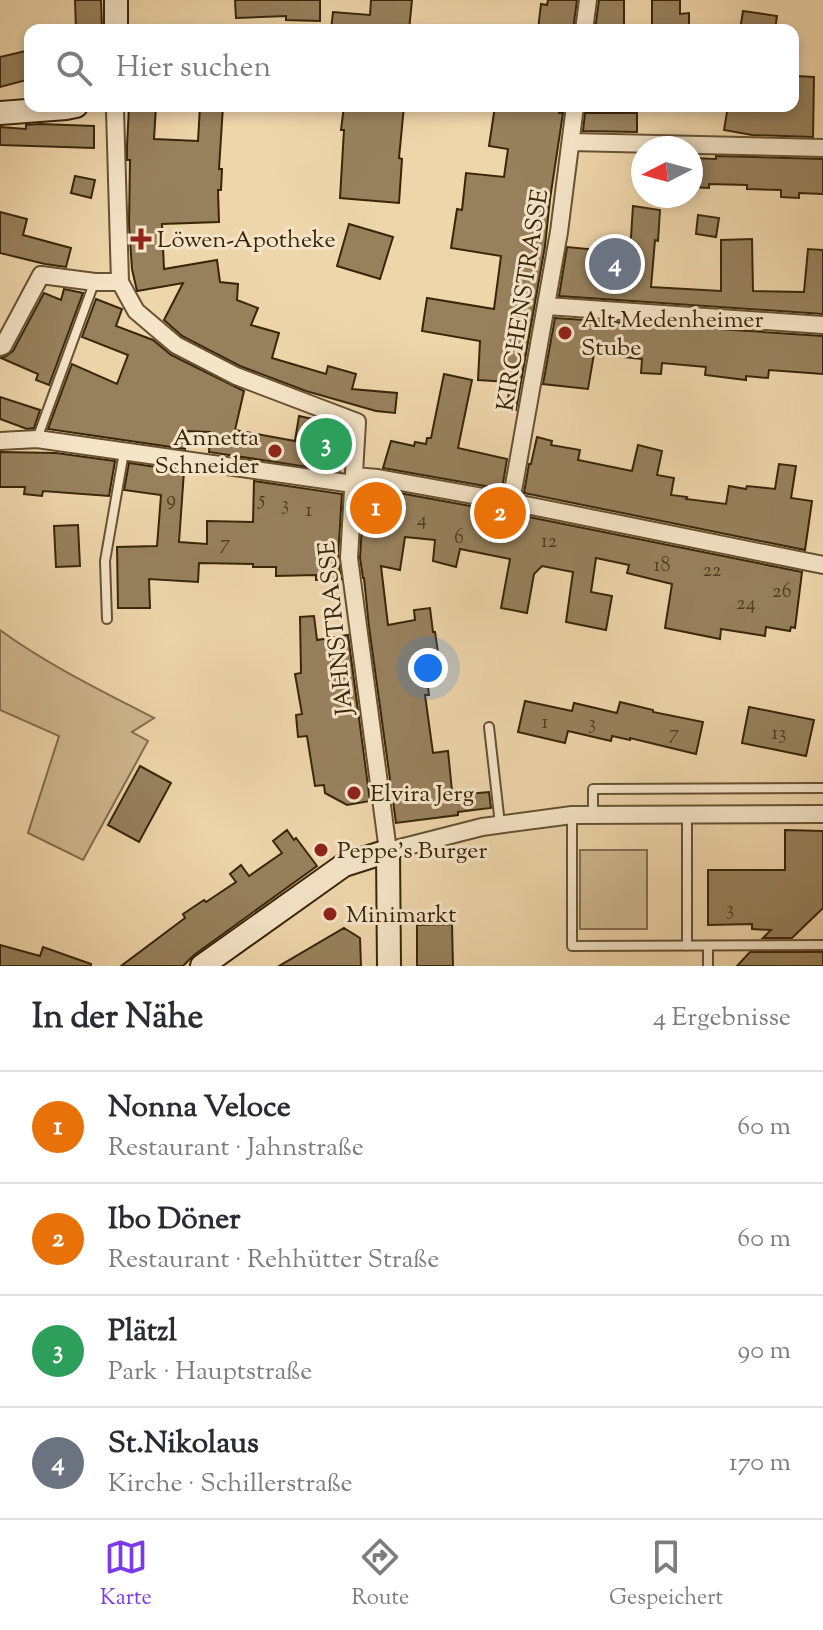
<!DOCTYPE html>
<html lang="de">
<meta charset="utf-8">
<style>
:root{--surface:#fff;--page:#f2f2f3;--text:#2b2b33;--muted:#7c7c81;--line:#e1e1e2;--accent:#7c3aed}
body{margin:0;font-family:"Sorts Mill Goudy",serif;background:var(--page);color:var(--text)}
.compass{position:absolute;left:631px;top:136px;width:72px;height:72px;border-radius:50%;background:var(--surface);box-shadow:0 4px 12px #0003;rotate:264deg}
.you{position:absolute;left:428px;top:668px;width:28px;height:28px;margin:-20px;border:6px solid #fff;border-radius:50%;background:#1a73e8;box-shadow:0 0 0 12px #1a73e833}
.badge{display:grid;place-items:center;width:52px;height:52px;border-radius:50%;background:var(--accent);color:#fff;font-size:26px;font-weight:700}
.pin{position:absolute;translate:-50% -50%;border:4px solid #fff;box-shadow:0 2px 8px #0006}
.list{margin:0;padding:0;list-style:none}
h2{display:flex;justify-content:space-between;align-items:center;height:104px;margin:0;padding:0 32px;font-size:34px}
h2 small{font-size:26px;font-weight:400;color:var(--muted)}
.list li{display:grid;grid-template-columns:52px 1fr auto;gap:24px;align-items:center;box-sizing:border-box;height:112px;padding:0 32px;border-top:2px solid var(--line)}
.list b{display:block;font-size:30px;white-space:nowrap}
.list p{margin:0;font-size:26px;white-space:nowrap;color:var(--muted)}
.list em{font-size:26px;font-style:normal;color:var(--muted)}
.icon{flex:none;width:44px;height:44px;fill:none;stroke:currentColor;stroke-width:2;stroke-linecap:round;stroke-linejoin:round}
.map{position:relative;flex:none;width:823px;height:966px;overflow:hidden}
.search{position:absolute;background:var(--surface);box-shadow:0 4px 12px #0003;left:24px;right:24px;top:24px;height:88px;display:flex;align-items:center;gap:20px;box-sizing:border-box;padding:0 28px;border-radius:16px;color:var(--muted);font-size:30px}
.sheet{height:552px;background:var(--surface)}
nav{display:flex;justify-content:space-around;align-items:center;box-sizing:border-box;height:112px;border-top:2px solid var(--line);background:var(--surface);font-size:22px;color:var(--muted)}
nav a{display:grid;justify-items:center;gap:4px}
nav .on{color:var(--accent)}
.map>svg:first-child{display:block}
.green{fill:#cfb78f;stroke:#846e4c;stroke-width:2}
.building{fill:#97815d;stroke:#392609;stroke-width:2}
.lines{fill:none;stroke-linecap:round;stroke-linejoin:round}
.lane-casing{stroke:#665231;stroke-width:12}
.street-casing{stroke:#665231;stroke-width:20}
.secondary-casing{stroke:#392609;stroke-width:26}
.lane{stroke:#f4e4c8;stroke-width:8}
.street{stroke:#f4e4c8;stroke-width:16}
.secondary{stroke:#f4e4c8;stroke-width:22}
.poi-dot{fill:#8f2418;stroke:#f4e4c8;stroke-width:3}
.labels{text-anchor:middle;stroke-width:6;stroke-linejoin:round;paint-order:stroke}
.number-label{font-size:20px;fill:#503d1e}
.poi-label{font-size:24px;fill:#392609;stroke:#f4e4c8;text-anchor:start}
.street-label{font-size:24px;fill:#392609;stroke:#f4e4c8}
</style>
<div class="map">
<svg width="823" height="966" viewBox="0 0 823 966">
<rect width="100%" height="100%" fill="#eed5aa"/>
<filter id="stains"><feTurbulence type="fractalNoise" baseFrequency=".0025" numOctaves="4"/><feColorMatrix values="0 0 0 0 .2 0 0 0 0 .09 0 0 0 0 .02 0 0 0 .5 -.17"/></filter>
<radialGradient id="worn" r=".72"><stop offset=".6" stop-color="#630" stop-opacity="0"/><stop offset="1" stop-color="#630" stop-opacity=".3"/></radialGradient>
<!-- green -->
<path class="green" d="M318 419C337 428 345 451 340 471L337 473 310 469Z
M0 630C48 665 102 691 154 718L132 732 148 741 83 860 28 833 59 736 0 710Z
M580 850H647V929H580Z"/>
<!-- building -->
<path class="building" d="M75 0H101L102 30H76Z
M235 0H320V21L286 20V16L236 18Z
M371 0H412L409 30H331L333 12 370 15Z
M548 0H577L573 30H538L541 4 547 5Z
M599 0H624V30H595Z
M652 0H680V14L689 13V30H652Z
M743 11 777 16 775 30H740Z
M30 50V79L0 87V57Z
M795 76 814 77 813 137 752 135 724 130 728 106H794Z
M129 106H156L154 139 198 141 200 106H223L219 169H222L221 190H218L219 222 162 224 164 269 217 260 220 282 238 284 237 300 258 308 251 325 279 333 272 358 326 374 328 366 356 374 352 389 397 393 395 413 376 411 306 391 240 366 182 336 164 320 183 283 137 291 132 269 129 225 130 160H127V146Z
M344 106H404L399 158 402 159 399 203 340 198 344 130H341Z
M495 106H560L559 113H563L550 199 545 246 516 410 507 408 510 382 478 380 480 341 422 331 427 298 494 309 501 256 451 248 457 209 462 210 466 173 504 177 508 149 489 146Z
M585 113H637V132L583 131Z
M40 124 94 126V148L0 145V127L26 129V125Z
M716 156 823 159V194L799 193V198L781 197V190L747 189V185L709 184V188L691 187V158L716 159Z
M75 176 95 180 91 198 71 193Z
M633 206 660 210 658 241 655 240 651 287 721 291V240L752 239 753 291 804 292 808 249 823 250V314L559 296 567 247 630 253Z
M0 212 27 219 23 235 71 248 66 267 45 264 0 253Z
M698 215 719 218 716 237 696 234Z
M349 224 393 237 380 279 337 266Z
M64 289 83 293 49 385 36 380 38 374 1 358 6 356 13 351 44 293 61 300Z
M96 299 122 309 116 326 153 340 171 355 244 391 235 430 295 441 299 416 317 420 308 467 209 452 210 432 186 431 185 449 48 429 72 364 117 384 128 355 82 337Z
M555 318 823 336V374L769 370 768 378 746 376V380L705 375 706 367 662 363 661 374 641 373 642 359 594 354 588 389 543 384Z
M444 374 472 380 458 448 507 459 502 489 383 468 391 441 414 446 415 442 426 444 427 438H431Z
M0 397 40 410 34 428 27 429 0 419Z
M537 437 552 441 551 445 580 450 578 460 632 471 638 445 662 451 657 475 674 478 671 495 687 497 686 499 726 504 729 486 746 489 747 486 775 489 779 464 796 466 791 498 812 501 805 550 524 493 529 464H531Z
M0 452 56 453 115 461 109 496 43 491 42 496 24 494 25 487H0Z
M129 463 184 471 179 542 207 544V521L253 522 254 481 342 494 338 557 341 579 316 580V575L276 576V567H253V564L199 563 198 582 149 579 150 608H118L117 547 157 546 161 495 124 490Z
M377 489 509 513 802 572 795 628 791 627 790 631 766 627 765 636 721 629 720 639 665 628 672 584 627 573 629 565 596 558 591 592 612 596 606 630 566 622 573 572 542 566 534 574 527 613 501 608 510 559 460 549 456 567 433 561 435 540 405 537 400 570 381 566 388 625 415 620 414 610 430 608 433 632H435L438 652 424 655 429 695H425L433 753 448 751 452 791 455 790V795L489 792 491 808 458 812V815L396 823 369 627 364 578H363L360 558 364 494H366V490L377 491Z
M78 525 80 566 56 567 54 526Z
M314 616 317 640 348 635 370 801 347 805 325 793 324 785 315 786 307 736 298 737 296 715 302 714 295 674 301 673 300 617Z
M525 701 572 711 574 703 617 713 620 702 653 710V712L703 722 696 754 630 738V740L612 736 611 741 568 731 565 743 518 732Z
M749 707 814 720 806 756 742 743Z
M140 766 171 783 139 842 108 825Z
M287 830 294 840 296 838 317 866 194 955 183 966H121L185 918 183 914 204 900 206 902 236 882 230 874 241 865 249 876 282 853 273 841Z
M785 830 823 831V908L792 938H763L771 930 752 929V924L708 925V870H785Z
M452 924 453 966H417V925Z
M344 928 360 938 361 966H279Z
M0 945 40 956 43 947 91 964V966H0Z
M750 952H823V966H737Z"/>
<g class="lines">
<!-- lane casing -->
<g class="lane-casing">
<path id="lane" d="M37 439 94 283
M107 619 105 561 124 452
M489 727 500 824
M572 815V946L823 945
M593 815V789L823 788
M687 815V946
M708 966V946"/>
</g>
<!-- street casing -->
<g class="street-casing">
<path id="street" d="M584 30 588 0
M113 106 115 110 120 282 136 311 176 345 236 376 357 422 349 558 388 851 482 827 572 815 823 814
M571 142 823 148
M547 306 823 325
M0 347 3 346 41 275 95 282H120
M0 441 37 439 353 484
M354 476 378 478 511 502 823 565
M511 502 559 232 575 106"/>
</g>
<!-- secondary casing -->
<g class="secondary-casing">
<path id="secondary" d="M116 30V0
M0 113 66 108 76 106
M202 966 344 865 388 851 389 966"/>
</g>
<!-- lane -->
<use href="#lane" class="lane"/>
<!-- street -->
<use href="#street" class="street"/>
<!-- secondary -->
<use href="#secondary" class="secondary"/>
</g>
<!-- markers -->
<g class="poi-dot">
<path d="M137 227h8v8h8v8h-8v8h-8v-8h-8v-8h8z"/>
<circle cx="565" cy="333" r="8"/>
<circle cx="275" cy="451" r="8"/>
<circle cx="354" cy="793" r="8"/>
<circle cx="321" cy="850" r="8"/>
<circle cx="330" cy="914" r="8"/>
</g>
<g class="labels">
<!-- number labels -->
<g class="number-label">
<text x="171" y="505">9</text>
<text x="262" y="505">5</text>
<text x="285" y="510">3</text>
<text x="309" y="516">1</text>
<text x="422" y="525">4</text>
<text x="459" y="543">6</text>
<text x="549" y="547">12</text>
<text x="225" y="549">7</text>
<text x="662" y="571">18</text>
<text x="712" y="576">22</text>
<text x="782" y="597">26</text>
<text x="746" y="609">24</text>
<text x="545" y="728">1</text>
<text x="592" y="729">3</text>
<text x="674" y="739">7</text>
<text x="779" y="739">13</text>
<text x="730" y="915">3</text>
</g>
<!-- poi labels -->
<g class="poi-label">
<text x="157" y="247">Löwen-Apotheke</text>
<text x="581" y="327">Alt Medenheimer<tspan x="581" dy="28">Stube</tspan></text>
<text x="259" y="445" text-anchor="end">Annetta<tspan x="259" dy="28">Schneider</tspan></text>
<text x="370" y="801">Elvira Jerg</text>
<text x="337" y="858">Peppe's Burger</text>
<text x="346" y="922">Minimarkt</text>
</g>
<!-- street labels -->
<g class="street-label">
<text transform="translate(522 300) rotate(-81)" y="8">KIRCHENSTRASSE</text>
<text transform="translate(335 628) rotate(-96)" y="8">JAHNSTRASSE</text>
</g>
</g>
<rect width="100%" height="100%" filter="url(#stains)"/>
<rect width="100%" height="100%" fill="url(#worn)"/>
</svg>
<svg class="compass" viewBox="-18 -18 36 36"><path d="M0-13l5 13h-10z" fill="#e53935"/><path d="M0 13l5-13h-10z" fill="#7c7c81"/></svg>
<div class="you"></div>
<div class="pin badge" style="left:376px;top:508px;background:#e8710a">1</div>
<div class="pin badge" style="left:500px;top:513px;background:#e8710a">2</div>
<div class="pin badge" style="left:326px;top:444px;background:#2e9e5b">3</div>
<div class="pin badge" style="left:615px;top:264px;background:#6b7280">4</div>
<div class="search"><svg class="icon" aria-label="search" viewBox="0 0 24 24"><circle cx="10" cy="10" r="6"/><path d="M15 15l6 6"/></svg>Hier suchen</div>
</div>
<section class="sheet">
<h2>In der Nähe<small>4 Ergebnisse</small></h2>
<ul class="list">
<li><span class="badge" style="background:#e8710a">1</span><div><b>Nonna Veloce</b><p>Restaurant · Jahnstraße</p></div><em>60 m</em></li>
<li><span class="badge" style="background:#e8710a">2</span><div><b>Ibo Döner</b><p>Restaurant · Rehhütter Straße</p></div><em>60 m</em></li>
<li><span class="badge" style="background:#2e9e5b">3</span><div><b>Plätzl</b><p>Park · Hauptstraße</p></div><em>90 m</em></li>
<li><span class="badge" style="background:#6b7280">4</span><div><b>St.Nikolaus</b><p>Kirche · Schillerstraße</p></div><em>170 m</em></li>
</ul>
</section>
<nav>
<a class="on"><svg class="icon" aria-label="map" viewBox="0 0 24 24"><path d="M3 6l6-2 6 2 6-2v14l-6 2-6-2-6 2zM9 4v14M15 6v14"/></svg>Karte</a>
<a><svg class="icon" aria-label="directions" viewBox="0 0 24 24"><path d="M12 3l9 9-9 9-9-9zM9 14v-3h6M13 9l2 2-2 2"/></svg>Route</a>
<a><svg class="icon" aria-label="saved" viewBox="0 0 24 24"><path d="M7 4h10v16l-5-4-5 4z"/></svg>Gespeichert</a>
</nav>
